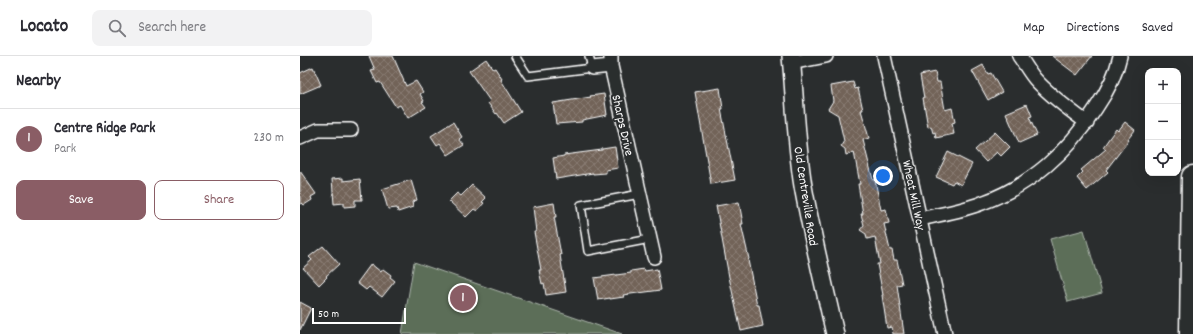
<!DOCTYPE html>
<meta charset="utf-8">
<style>
:root{--surface:#fff;--page:#f2f2f3;--text:#2b2b33;--muted:#7c7c81;--line:#e1e1e2;--accent:#8a5d65}
body{margin:0;font-family:Dekko,sans-serif;background:var(--page);color:var(--text)}
.controls{position:absolute;right:12px;top:12px;display:grid;overflow:hidden;border-radius:8px;box-shadow:0 4px 16px #0002}
.controls button{width:36px;height:36px;display:grid;place-items:center;padding:0;border:0;border-bottom:1px solid var(--line);background:var(--surface);color:var(--text);font:20px sans-serif}
.scale{position:absolute;left:12px;bottom:10px;width:94px;box-sizing:border-box;padding-left:4px;border:2px solid #fff;border-top:0;font-size:11px;line-height:14px;white-space:nowrap;color:#fff;-webkit-text-stroke:3px #2a2d2e;paint-order:stroke}
.you{position:absolute;left:583px;top:120px;width:14px;height:14px;margin:-10px;border:3px solid #fff;border-radius:50%;background:#1a73e8;box-shadow:0 0 0 6px #1a73e833}
.badge{display:grid;place-items:center;width:26px;height:26px;border-radius:50%;background:var(--accent);color:#fff;font-size:13px;font-weight:700}
.pin{position:absolute;translate:-50% -50%;border:2px solid #fff;box-shadow:0 1px 4px #0006}
.list{margin:0;padding:0;list-style:none}
h2{display:flex;justify-content:space-between;align-items:center;height:52px;margin:0;padding:0 16px;font-size:17px}
h2 small{font-size:13px;font-weight:400;color:var(--muted)}
.list li{display:grid;grid-template-columns:26px 1fr auto;gap:12px;align-items:center;box-sizing:border-box;height:60px;padding:0 16px;border-top:1px solid var(--line)}
.list b{display:block;font-size:15px;white-space:nowrap}
.list p{margin:0;font-size:13px;white-space:nowrap;color:var(--muted)}
.list em{font-size:13px;font-style:normal;color:var(--muted)}
.actions{display:flex;gap:8px;padding:12px 16px}
.actions a{flex:1;padding:9px 0;border:1px solid var(--accent);border-radius:8px;text-align:center;font-size:14px;color:var(--accent)}
.actions .main{background:var(--accent);color:#fff}
.icon{flex:none;width:22px;height:22px;fill:none;stroke:currentColor;stroke-width:2;stroke-linecap:round;stroke-linejoin:round}
.map{position:relative;flex:none;width:893px;height:278px;overflow:hidden}
header{display:flex;align-items:center;gap:24px;box-sizing:border-box;height:56px;padding:0 20px;background:var(--surface);border-bottom:1px solid var(--line)}
header strong{font-size:19px}
nav{display:flex;gap:22px;margin-inline-start:auto;font-size:14px}
.search{width:280px;height:36px;background:var(--page);display:flex;align-items:center;gap:10px;box-sizing:border-box;padding:0 14px;border-radius:8px;color:var(--muted);font-size:15px}
main{display:flex}
aside{flex:1;background:var(--surface)}
.map>svg:first-child{display:block}
.park{fill:#5b6e58;stroke:#adb6ac}
.building{fill:url(#building-cross-hatch);stroke:#fff}
.lines{fill:none;stroke-linecap:round;stroke-linejoin:round}
.service-casing{stroke:#fff;stroke-width:10}
.minor-casing{stroke:#fff;stroke-width:16}
.tertiary-casing{stroke:#fff;stroke-width:20}
.trunk-casing{stroke:#fff;stroke-width:25}
.service{stroke:#2a2d2e;stroke-width:7}
.minor{stroke:#2a2d2e;stroke-width:13}
.tertiary{stroke:#2a2d2e;stroke-width:17}
.trunk{stroke:#2a2d2e;stroke-width:22}
.labels{text-anchor:middle;stroke-width:3.5;stroke-linejoin:round;paint-order:stroke}
.street-label{font-size:13px;fill:#fff;stroke:#2a2d2e}
</style>
<header>
<strong>Locato</strong>
<div class="search"><svg class="icon" aria-label="search" viewBox="0 0 24 24"><circle cx="10" cy="10" r="6"/><path d="M15 15l6 6"/></svg>Search here</div>
<nav><a>Map</a><a>Directions</a><a>Saved</a></nav>
</header>
<main>
<aside>
<h2>Nearby<small></small></h2>
<ul class="list">
<li><span class="badge">1</span><div><b>Centre Ridge Park</b><p>Park</p></div><em>230 m</em></li>
</ul>
<div class="actions"><a class="main">Save</a><a>Share</a></div>
</aside>
<div class="map">
<svg width="893" height="278" viewBox="0 0 893 278">
<defs>
<pattern id="building-cross-hatch" width="8" height="8" patternUnits="userSpaceOnUse"><rect width="8" height="8" fill="#726358"/><path d="M0 0l8 8M0 8l8-8" fill="none" stroke="#877a71"/></pattern>
</defs>
<rect width="100%" height="100%" fill="#2a2d2e"/>
<filter id="ink" filterUnits="userSpaceOnUse"><feTurbulence type="fractalNoise" baseFrequency=".025" numOctaves="2"/><feDisplacementMap in="SourceGraphic" scale="8" xChannelSelector="R" yChannelSelector="G"/><feConvolveMatrix kernelMatrix="1 2 1 2 8 2 1 2 1" color-interpolation-filters="sRGB"/></filter>
<g filter="url(#ink)">
<!-- park -->
<path class="park" d="M784 174 802 237 768 246 750 183Z
M114 206 322 278H102Z"/>
<!-- building -->
<path class="building" d="M69 0H93L106 30 116 25 123 36 120 38 124 45 122 46 126 51 108 62 100 49 96 51 80 26 77 27 71 15 75 14Z
M752 0H792L777 19Z
M186 3 193 13 195 12 202 23 201 24 221 56 204 67 197 57 196 58 188 47 190 45 169 15Z
M683 9 688 18 691 17 702 36 688 44 672 15Z
M13 11 21 29 0 38V17Z
M635 16 637 26H640L645 54 652 52 655 66 652 67 654 78 636 82 635 76 633 77 631 70 628 71 623 42H624L620 19Z
M553 26 555 33 558 32 563 54H561L569 82 563 84 573 124H575L581 154 586 153 589 167 584 168 590 194H592L594 204H597L602 228 597 229 604 278H593L592 271 587 272 582 239H583L577 208H580L575 181 567 183 566 178 560 174 564 169 561 158H563L558 128H560L554 96 546 99 545 93 541 90 544 85 538 59 528 53 533 45 531 30Z
M420 32 423 53H421L435 124 411 128 395 36Z
M304 38 307 59 282 64V66L256 68 253 47 291 41 290 40Z
M727 48 732 60 729 61 737 79 719 87 706 57Z
M153 66 162 81 159 83 164 89 148 99 140 87 137 89 131 80Z
M825 66 835 74 828 83 829 84 806 114 808 116 787 134 777 122 783 116 781 114 806 93 803 91 810 81 816 73 818 75Z
M695 76 710 91 701 100 697 96 686 106 675 94Z
M315 91 318 112 306 114V117L293 118V117L256 123 253 102 264 100V99L302 94V93Z
M648 96 672 108 661 129 654 125 652 128 636 121Z
M0 115 16 138 11 141 12 144 4 149 2 147 0 148Z
M43 122V125L60 123 62 144H55V150L44 151V147L34 148 32 123Z
M111 124 117 144 112 146 113 151 98 156 97 152 88 153 82 133Z
M172 129 186 142 182 146 184 147 177 155 174 153 166 161 149 145 157 137 161 140Z
M439 146 443 168H441L449 203 448 204 457 249H459L463 270 441 275 429 221 416 150Z
M254 147 256 161H254L261 199H260L266 236 246 239 244 227 242 228 239 214H241L234 176H236L233 151Z
M23 190 39 208 26 220 27 221 19 229 3 212 12 204 9 201Z
M71 208 81 216 83 213 91 219 90 221 95 225 82 241 69 231 66 234 57 227Z
M344 213 345 215 357 213 361 234 323 239 324 241 310 243V242L298 244 294 222 331 217V215Z
M0 246 11 252 0 274Z"/>
<g class="lines">
<!-- service casing -->
<g class="service-casing">
<path id="service" d="M215 0 228 20 292 12 289 0
M340 138 281 149 288 195 350 183"/>
</g>
<!-- minor casing -->
<g class="minor-casing">
<path id="minor" d="M311 0V10L354 201
M584 0 645 278
M719 0C725 8 729 16 735 23 750 40 769 53 787 67
M491 7 526 0
M292 12 311 10
M0 82 18 74H51
M620 163C641 158 662 155 682 147 730 130 769 95 796 52 807 36 816 19 820 0"/>
</g>
<!-- tertiary casing -->
<g class="tertiary-casing">
<path id="tertiary" d="M491 0C495 43 496 87 503 130 512 180 524 229 535 278"/>
</g>
<!-- trunk casing -->
<g class="trunk-casing">
<path id="trunk" d="M891 278 893 121"/>
</g>
<!-- service -->
<use href="#service" class="service"/>
<!-- minor -->
<use href="#minor" class="minor"/>
<!-- tertiary -->
<use href="#tertiary" class="tertiary"/>
<!-- trunk -->
<use href="#trunk" class="trunk"/>
</g>
</g>
<g class="labels">
<!-- street labels -->
<g class="street-label">
<text transform="translate(324 69) rotate(77)" y="5">Sharps Drive</text>
<text transform="translate(615 139) rotate(78)" y="5">Wheat Mill Way</text>
<text transform="translate(507 140) rotate(81)" y="5">Old Centreville Road</text>
</g>
</g>
</svg>
<div class="controls">
<button>+</button>
<button>−</button>
<button><svg class="icon" aria-label="locate" viewBox="0 0 24 24"><circle cx="12" cy="12" r="6"/><path d="M12 2v4M12 18v4M2 12h4M18 12h4"/></svg></button>
</div>
<div class="scale">50 m</div>
<div class="you"></div>
<div class="pin badge" style="left:163px;top:242px">1</div>
</div>
</main>
